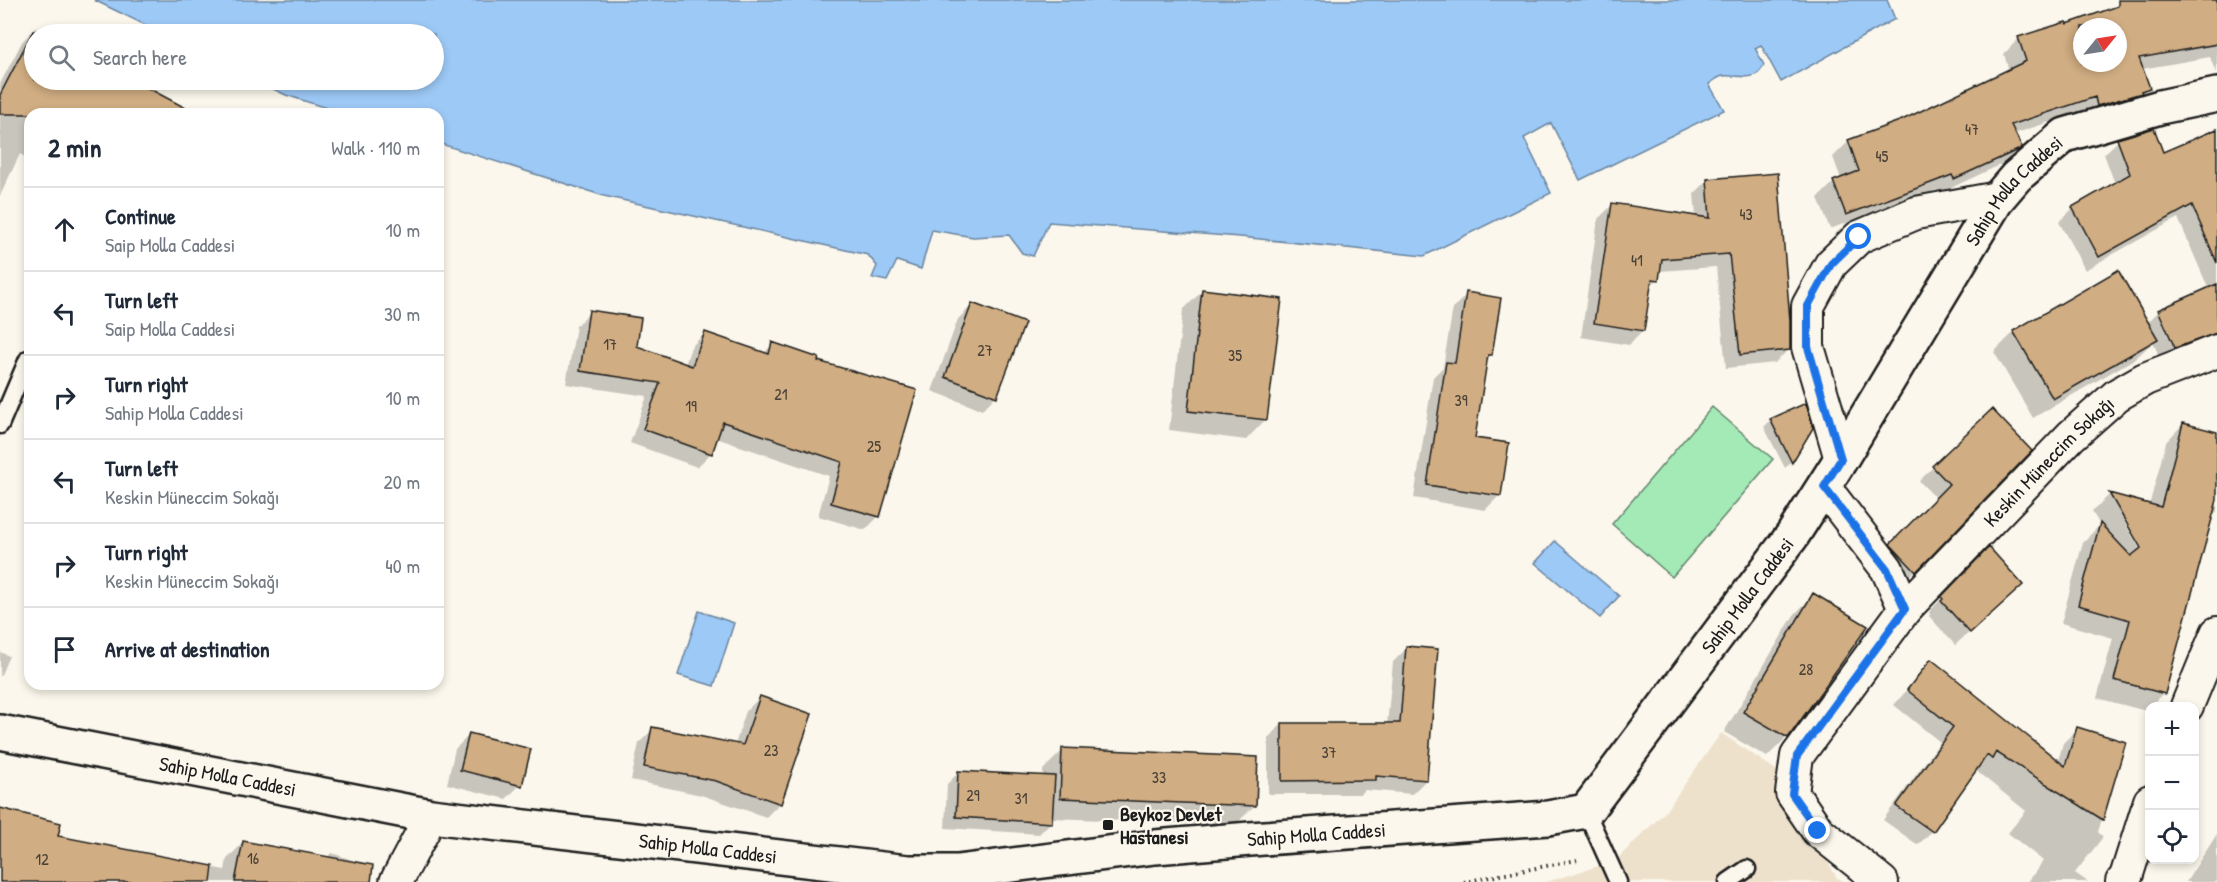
<!DOCTYPE html>
<meta charset="utf-8">
<style>
:root{--surface:#fff;--page:#f2f2f3;--text:#1f2937;--muted:#747a83;--line:#e0e1e3}
body{margin:0;font-family:"Patrick Hand",sans-serif;background:var(--page);color:var(--text)}
.controls{position:absolute;right:18px;bottom:18px;display:grid;overflow:hidden;border-radius:12px;box-shadow:0 3px 9px #0003}
.controls button{width:54px;height:54px;display:grid;place-items:center;padding:0;border:0;border-bottom:2px solid var(--line);background:var(--surface);color:var(--text);font:30px sans-serif}
.compass{position:absolute;left:2073px;top:18px;width:54px;height:54px;border-radius:50%;background:var(--surface);box-shadow:0 3px 9px #0003;rotate:60deg}
.stop{position:absolute;width:18px;height:18px;margin:-14px;border:4px solid #1a73e8;border-radius:50%;background:#fff}
.stop.end{background:#1a73e8;border-color:#fff;box-shadow:0 2px 6px #0008}
.list{margin:0;padding:0;list-style:none}
h2{display:flex;justify-content:space-between;align-items:center;height:78px;margin:0;padding:0 24px;font-size:26px}
h2 small{font-size:20px;font-weight:400;color:var(--muted)}
.list li{display:grid;grid-template-columns:39px 1fr auto;gap:18px;align-items:center;box-sizing:border-box;height:84px;padding:0 24px;border-top:2px solid var(--line)}
.list b{display:block;font-size:22px;white-space:nowrap}
.list p{margin:0;font-size:20px;white-space:nowrap;color:var(--muted)}
.list em{font-size:20px;font-style:normal;color:var(--muted)}
.icon{flex:none;width:33px;height:33px;fill:none;stroke:currentColor;stroke-width:2;stroke-linecap:round;stroke-linejoin:round}
.map{position:relative;flex:none;width:2217px;height:882px;overflow:hidden}
.search{position:absolute;background:var(--surface);box-shadow:0 3px 9px #0003;left:24px;top:24px;width:420px;height:66px;display:flex;align-items:center;gap:15px;box-sizing:border-box;padding:0 21px;border-radius:33px;color:var(--muted);font-size:22px}
.panel{position:absolute;background:var(--surface);box-shadow:0 3px 9px #0003;left:24px;top:108px;width:420px;height:582px;border-radius:18px}
.map>svg:first-child{display:block}
.built{fill:#eee1cc}
.green{fill:#a4eab7;stroke:#60836a;stroke-width:1.5}
.water{fill:#9dc9f6;stroke:#69849f;stroke-width:1.5}
.shadow{fill:#0003;fill-rule:evenodd}
.building{fill:#d0ad82;stroke:#1c1c1c;stroke-width:1.5;fill-rule:evenodd}
.lines{fill:none;stroke-linecap:round;stroke-linejoin:round}
.lane-casing{stroke:#1c1c1c;stroke-width:21}
.street-casing{stroke:#1c1c1c;stroke-width:36}
.primary-casing{stroke:#1c1c1c;stroke-width:38}
.path{stroke:#1c1c1c;stroke-width:4;stroke-dasharray:1.5 4.5;stroke-linecap:butt}
.lane{stroke:#fbf7ec;stroke-width:16}
.street{stroke:#fbf7ec;stroke-width:32}
.primary{stroke:#fbf7ec;stroke-width:33}
.route{stroke:#1a73e8;stroke-width:8}
.poi-dot{fill:#1c1c1c;stroke:#fbf7ec;stroke-width:2}
.labels{text-anchor:middle;stroke-width:4.5;stroke-linejoin:round;paint-order:stroke}
.number-label{font-size:16px;fill:#494036}
.street-label{font-size:20px;fill:#1c1c1c;stroke:#fbf7ec}
.poi-label{font-size:20px;font-weight:bold;fill:#1c1c1c;stroke:#fbf7ec;text-anchor:start}
</style>
<div class="map">
<svg width="2217" height="882" viewBox="0 0 2217 882">
<rect width="100%" height="100%" fill="#fbf7ec"/>
<filter id="ink" filterUnits="userSpaceOnUse"><feTurbulence type="fractalNoise" baseFrequency=".0167" numOctaves="2"/><feDisplacementMap in="SourceGraphic" scale="12" xChannelSelector="R" yChannelSelector="G"/><feConvolveMatrix kernelMatrix="1 2 1 2 8 2 1 2 1" color-interpolation-filters="sRGB"/></filter>
<g filter="url(#ink)">
<!-- built -->
<path class="built" d="M1721 733 1794 782 1798 806 1836 877 1844 882H1546L1615 861 1665 812Z"/>
<!-- green -->
<path class="green" d="M1712 407 1773 459 1672 577 1612 524Z"/>
<!-- water -->
<path class="water" d="M94 0H1887L1895 19 1781 82 1761 45 1755 48 1764 65C1756 84 1738 74 1723 76 1718 77 1713 81 1709 84L1724 110 1580 180 1551 123 1524 138 1551 193 1424 256 1240 237 1049 222 1033 256 1022 253 1009 235 973 237 932 230 921 269 897 261 887 281 872 278 877 266 868 255 604 196 438 143V114H345L286 95 254 80H434V34H164Z
M1555 541 1619 596 1600 618 1535 563Z
M699 611 734 623 714 686 678 675Z"/>
<!-- shadow -->
<path class="shadow" d="M2139 0H2217V76L2210 57 2142 69 2148 88 2132 103 2082 121 2079 112 2014 134 2020 147 2004 163 1938 194 1936 190 1830 229 1818 198 1834 182 1841 179 1833 157 1849 141 1903 121 2009 71 2004 54 2019 38 2066 26ZM2082 27H2118V63H2082Z
M35 28 47 34H34V80H130L194 114H30V160L20 154 0 196V84L22 42Z
M2118 141 2162 154 2217 147V344L2161 361 2153 342 2136 358 2033 418 1994 352 2014 332 2147 323 2159 311 2209 290 2178 218 2085 270 2059 222 2073 208 2115 184 2104 154Z
M1708 180 1789 349 1775 363 1726 368 1716 267 1659 271 1658 279 1649 287 1643 331 1629 345 1581 337 1598 219 1612 205 1696 217 1694 194Z
M1203 290 1265 420 1246 440 1169 430 1183 310Z
M1467 294 1491 355 1486 359 1473 439 1499 496 1485 510 1414 498 1433 377 1443 367 1453 308Z
M972 305 996 396 982 410 932 391 958 319Z
M590 312 635 347 685 365 691 347 705 333 763 354 773 344 879 516 865 530 818 516 829 476 716 438 711 453 697 467 630 443 647 396 566 384 576 326Z
M1991 411 1915 571 1901 584 1877 559 1937 499 1919 481Z
M1771 420 1811 427 1791 462 1785 468 1764 427Z
M2183 424 2217 433V511L2211 517 2163 693 2146 711 2097 698 2113 638 2061 623 2083 542 2100 525 2092 512 2109 495 2149 506 2166 442ZM2123 520H2126L2146 554 2144 556Z
M1975 563 2007 599 1955 645 1929 616 1930 614 1929 612Z
M1813 595 1866 626 1787 737 1767 757 1724 732 1794 615Z
M1407 648 1426 780 1412 794 1365 790 1361 794H1268V738L1282 724 1387 725 1393 662Z
M0 652 9 656 0 677Z
M1932 661 2058 761 2063 743 2077 729 2125 743 2098 832 2103 837 2075 873 2088 882H2028L2043 861 2008 833 2026 811 1975 770 1932 831 1918 845 1883 820 1940 742 1894 705Z
M760 697 780 803 766 817 701 795 631 780 639 743 653 729 735 745 746 711Z
M469 735 520 785 506 799 447 784 455 749Z
M1063 750 1255 805 1235 825 1051 818V822L1039 834 945 828 947 784 959 772 1043 777V770Z
M2217 834V882H2186Z
M243 843 326 858 332 853 364 864 356 882H108L127 851 225 870 227 859Z"/>
<!-- building -->
<path class="building" d="M2118 0H2217V44L2139 58 2150 88 2141 91 2142 93 2097 106 2095 97 2011 125 2022 147 2020 149 1954 179 1952 175 1846 215 1833 181 1859 171 1848 140 1902 120 2026 61 2018 37 2066 22 2067 24 2118 6ZM2082 27H2118V63H2082Z
M33 31 40 34H34V80H133L197 114H0V95Z
M2154 128 2163 152 2217 129V263L2192 205 2099 257 2072 207 2130 174 2117 139Z
M1778 173 1790 320V350L1740 355 1729 254 1662 259 1659 280 1652 279 1644 331 1594 323 1612 203 1710 218 1707 179Z
M2118 270 2158 339 2053 399 2013 331Z
M2217 284V333L2175 348 2158 310Z
M1202 289 1282 299 1267 420 1188 411Z
M1466 292 1501 298 1492 355H1488L1475 438 1509 443 1501 496 1427 485 1446 362 1455 363Z
M972 303 1025 323 997 397 945 377Z
M589 310 641 318 637 346 692 366 705 332 769 354 772 342 819 358 818 361 917 390 880 517 831 503 842 462 723 422 712 454 643 429 660 383 580 371Z
M1806 403 1813 428 1792 463 1770 419Z
M1992 409 2032 451 1916 572 1890 544 1949 484 1932 466Z
M2183 423 2217 432V500L2165 694 2114 680 2130 620 2078 605 2100 523 2131 556 2141 548 2109 493 2161 507Z
M1989 547 2023 585 1970 633 1941 601 1943 599 1941 597Z
M1813 593 1868 626 1788 738 1743 712Z
M1406 646 1438 649 1427 780 1376 776V780L1282 781V723H1400Z
M1931 659 2065 766 2077 727 2126 742 2103 820 1996 752 1992 759 1987 755 1933 832 1896 806 1953 727 1907 690Z
M760 696 812 714 781 804 716 781 644 767 652 727 743 745Z
M469 733 531 749 522 786 460 770Z
M1062 748 1258 757 1256 806 1060 798Z
M958 771 1055 776 1052 823 956 817Z
M0 808 61 823 58 836 213 866 211 882H0Z
M243 841 373 865 371 882H235Z"/>
<g class="lines">
<!-- lane casing -->
<g class="lane-casing">
<path id="lane" d="M0 425 28 359
M1586 811 1618 882
M1728 882 1747 869"/>
</g>
<!-- street casing -->
<g class="street-casing">
<g id="street">
<path d="M1841 459 1808 347V306L1831 264 1859 237 1916 213 1998 198"/>
<path d="M1824 487 1887 569 1905 609 1797 756 1792 793 1818 831 1882 882"/>
<path id="s1" d="M1905 609 2071 436 2117 395 2145 379 2217 351"/>
<path d="M2187 706 2217 633"/>
<path d="M396 882 431 816"/>
<path d="M2122 882 2126 877 2150 801"/>
</g>
</g>
<!-- primary casing -->
<g class="primary-casing">
<g id="primary">
<path id="s2" d="M0 732 431 816 908 872H957L1155 847 1250 839 1548 818 1586 811 1792 536 1841 459 1998 198 2016 177 2065 135 2160 107 2217 95"/>
</g>
</g>
<!-- path -->
<path class="path" d="M1464 882 1577 860"/>
<!-- lane -->
<use href="#lane" class="lane"/>
<!-- street -->
<use href="#street" class="street"/>
<!-- primary -->
<use href="#primary" class="primary"/>
</g>
</g>
<g class="lines" filter="url(#ink)">
<!-- route -->
<path class="route" d="M1818 831 1792 794 1797 756 1905 609 1887 569 1824 487 1841 459 1808 347V306L1831 264 1859 237"/>
</g>
<!-- markers -->
<rect class="poi-dot" x="1102" y="819" width="12" height="12" rx="3"/>
<g class="labels">
<!-- number labels -->
<g class="number-label">
<text x="1972" y="135">47</text>
<text x="1882" y="162">45</text>
<text x="1746" y="220">43</text>
<text x="1637" y="266">41</text>
<text x="610" y="350">17</text>
<text x="985" y="356">27</text>
<text x="1235" y="361">35</text>
<text x="781" y="400">21</text>
<text x="1461" y="406">39</text>
<text x="691" y="412">19</text>
<text x="874" y="452">25</text>
<text x="1806" y="675">28</text>
<text x="771" y="756">23</text>
<text x="1329" y="758">37</text>
<text x="1159" y="783">33</text>
<text x="973" y="801">29</text>
<text x="1021" y="804">31</text>
<text x="253" y="864">16</text>
<text x="42" y="865">12</text>
</g>
<!-- street labels -->
<g class="street-label">
<text dy="7" stroke="none"><textPath href="#s2" startOffset="2356">Sahip Molla Caddesi</textPath></text>
<text dy="7" stroke="none"><textPath href="#s1" startOffset="206">Keskin Müneccim Sokağı</textPath></text>
<text dy="7" stroke="none"><textPath href="#s2" startOffset="1870">Sahip Molla Caddesi</textPath></text>
<text dy="7" stroke="none"><textPath href="#s2" startOffset="232">Sahip Molla Caddesi</textPath></text>
<text dy="7" stroke="none"><textPath href="#s2" startOffset="1330">Sahip Molla Caddesi</textPath></text>
<text dy="7" stroke="none"><textPath href="#s2" startOffset="718">Sahip Molla Caddesi</textPath></text>
</g>
<!-- poi labels -->
<g class="poi-label">
<text x="1120" y="821">Beykoz Devlet<tspan x="1120" dy="23">Hastanesi</tspan></text>
</g>
</g>
</svg>
<div class="controls">
<button>+</button>
<button>−</button>
<button><svg class="icon" aria-label="locate" viewBox="0 0 24 24"><circle cx="12" cy="12" r="6"/><path d="M12 2v4M12 18v4M2 12h4M18 12h4"/></svg></button>
</div>
<svg class="compass" viewBox="-18 -18 36 36"><path d="M0-13l5 13h-10z" fill="#e53935"/><path d="M0 13l5-13h-10z" fill="#747a83"/></svg>
<div class="stop" style="left:1859px;top:237px"></div>
<div class="stop end" style="left:1818px;top:831px"></div>
<div class="search"><svg class="icon" aria-label="search" viewBox="0 0 24 24"><circle cx="10" cy="10" r="6"/><path d="M15 15l6 6"/></svg>Search here</div>
<section class="panel">
<h2>2 min<small>Walk · 110 m</small></h2>
<ul class="list">
<li><svg class="icon" aria-label="ahead" viewBox="0 0 24 24"><path d="M12 20V5M6 11l6-6 6 6"/></svg><div><b>Continue</b><p>Saip Molla Caddesi</p></div><em>10 m</em></li>
<li><svg class="icon" aria-label="left" viewBox="0 0 24 24"><path d="M17 20v-9H6M10 6l-5 5 5 5"/></svg><div><b>Turn left</b><p>Saip Molla Caddesi</p></div><em>30 m</em></li>
<li><svg class="icon" aria-label="right" viewBox="0 0 24 24"><path d="M7 20v-9h11M14 6l5 5-5 5"/></svg><div><b>Turn right</b><p>Sahip Molla Caddesi</p></div><em>10 m</em></li>
<li><svg class="icon" aria-label="left" viewBox="0 0 24 24"><path d="M17 20v-9H6M10 6l-5 5 5 5"/></svg><div><b>Turn left</b><p>Keskin Müneccim Sokağı</p></div><em>20 m</em></li>
<li><svg class="icon" aria-label="right" viewBox="0 0 24 24"><path d="M7 20v-9h11M14 6l5 5-5 5"/></svg><div><b>Turn right</b><p>Keskin Müneccim Sokağı</p></div><em>40 m</em></li>
<li><svg class="icon" aria-label="arrive" viewBox="0 0 24 24"><path d="M6 21V4h12l-3 4 3 4H6"/></svg><div><b>Arrive at destination</b></div></li>
</ul>
</section>
</div>
